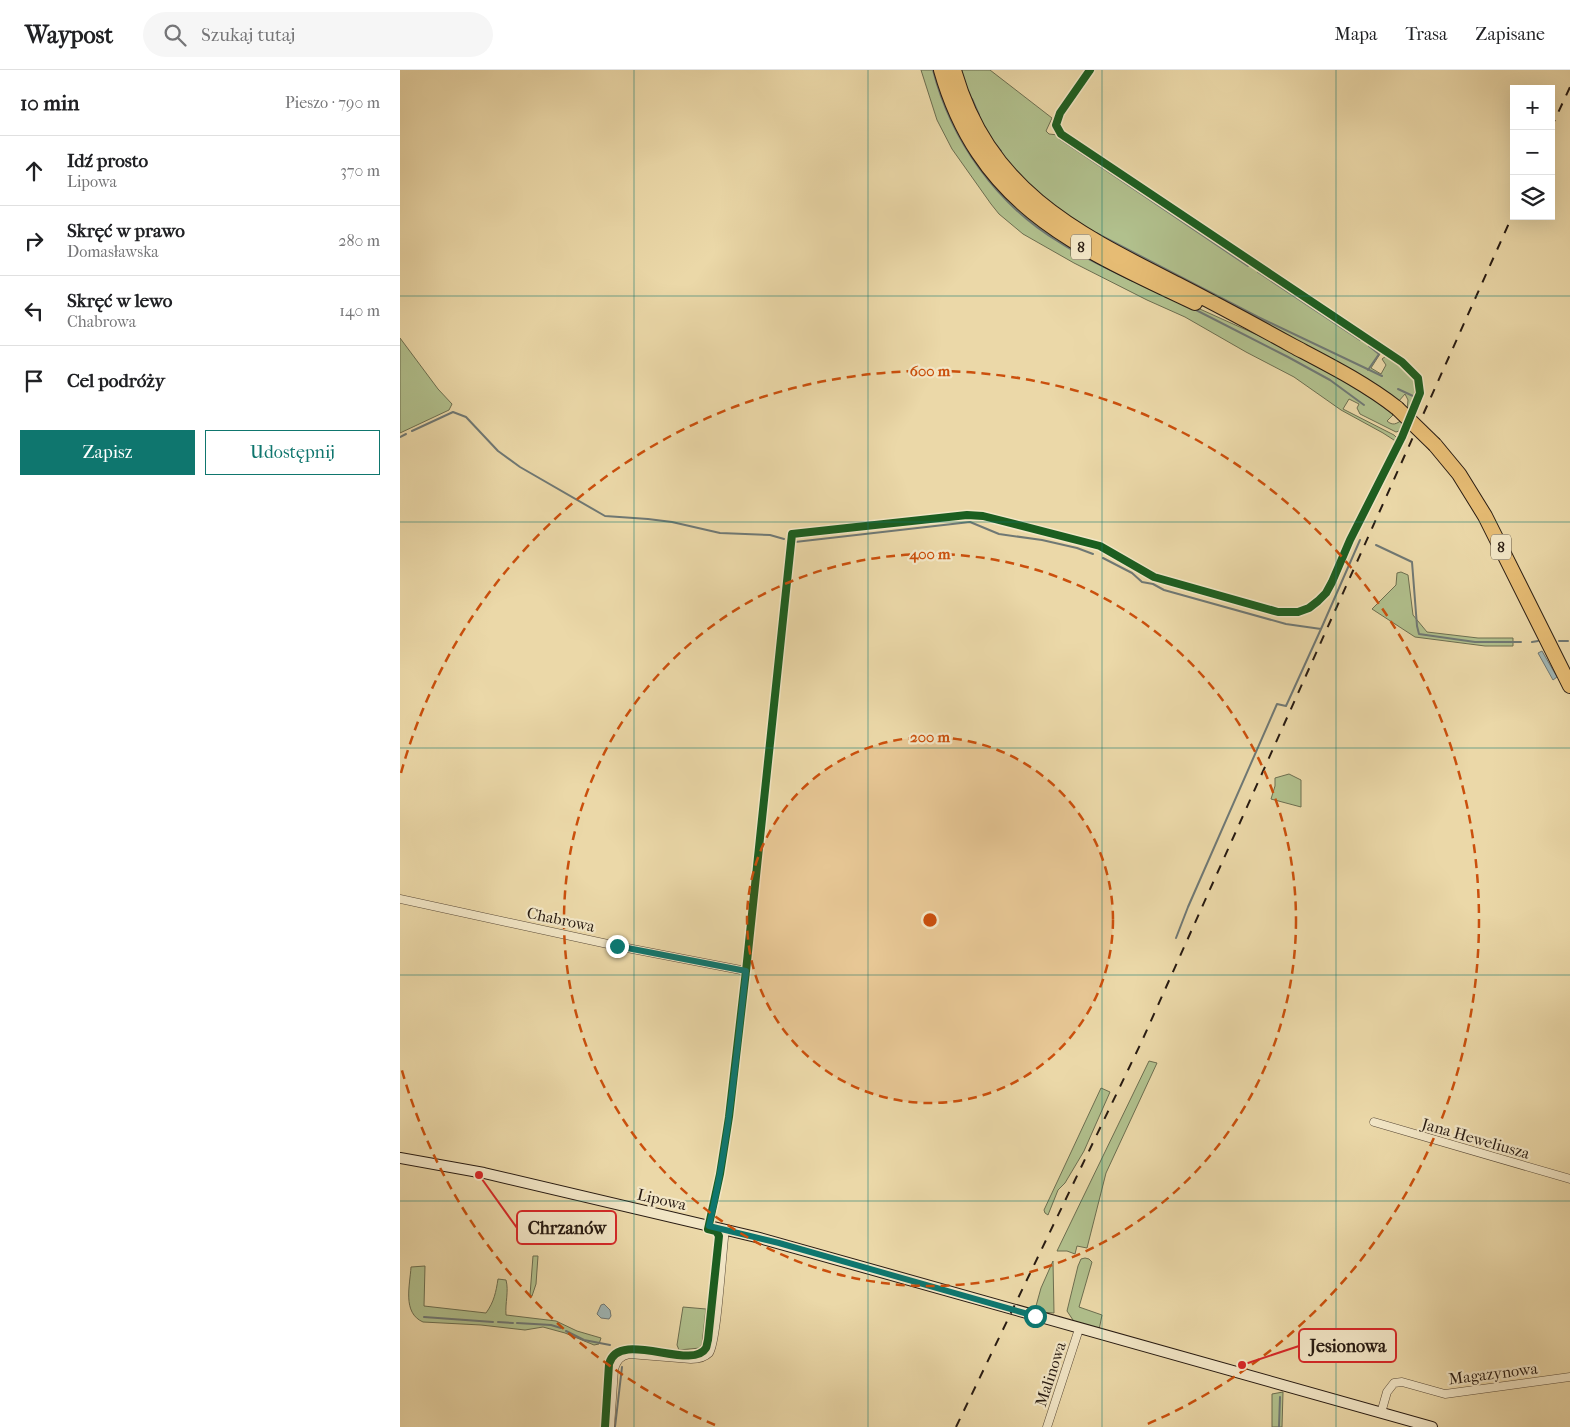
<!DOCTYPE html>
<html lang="pl">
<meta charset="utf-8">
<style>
:root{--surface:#fff;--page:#f6f6f6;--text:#202124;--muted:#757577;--line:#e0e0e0;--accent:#0f766e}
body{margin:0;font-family:"IM FELL French Canon",serif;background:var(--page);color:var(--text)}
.controls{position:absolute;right:15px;top:15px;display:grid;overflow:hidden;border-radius:0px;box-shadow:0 5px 20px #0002}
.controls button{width:45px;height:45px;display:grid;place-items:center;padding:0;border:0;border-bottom:1px solid var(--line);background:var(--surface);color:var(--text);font:25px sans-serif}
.stop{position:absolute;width:15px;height:15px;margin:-11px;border:4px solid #0f766e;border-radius:50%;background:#fff}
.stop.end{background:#0f766e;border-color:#fff;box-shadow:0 1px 5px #0008}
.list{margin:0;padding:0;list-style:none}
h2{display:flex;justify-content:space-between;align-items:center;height:65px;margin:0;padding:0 20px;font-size:21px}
h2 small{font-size:16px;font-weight:400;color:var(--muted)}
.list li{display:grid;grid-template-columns:32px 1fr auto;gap:15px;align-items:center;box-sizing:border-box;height:70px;padding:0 20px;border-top:1px solid var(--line)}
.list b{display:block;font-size:19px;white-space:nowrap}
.list p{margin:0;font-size:16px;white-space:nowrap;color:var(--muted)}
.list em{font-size:16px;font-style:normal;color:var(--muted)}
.actions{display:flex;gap:10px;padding:15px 20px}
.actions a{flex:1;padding:11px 0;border:1px solid var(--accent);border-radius:0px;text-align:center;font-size:18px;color:var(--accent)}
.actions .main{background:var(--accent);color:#fff}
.icon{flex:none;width:28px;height:28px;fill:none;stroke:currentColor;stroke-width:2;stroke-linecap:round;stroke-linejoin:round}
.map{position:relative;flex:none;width:1170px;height:1357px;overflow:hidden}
header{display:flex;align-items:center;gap:30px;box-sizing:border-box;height:70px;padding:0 25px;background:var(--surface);border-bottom:1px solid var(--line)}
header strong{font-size:24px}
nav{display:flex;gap:28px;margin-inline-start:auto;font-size:18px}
.search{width:350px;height:45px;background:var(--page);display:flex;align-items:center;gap:12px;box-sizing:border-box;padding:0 18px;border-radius:28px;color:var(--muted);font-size:19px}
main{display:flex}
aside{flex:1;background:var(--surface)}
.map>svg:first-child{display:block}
.green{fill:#b1c08d;stroke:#6c6e50}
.water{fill:#9fb6b5;stroke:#6f7874}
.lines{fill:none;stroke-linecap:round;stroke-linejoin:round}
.stream{stroke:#6f7874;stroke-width:2}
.street-casing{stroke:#594a38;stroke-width:9}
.secondary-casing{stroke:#281b12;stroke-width:12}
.highway-casing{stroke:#281b12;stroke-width:16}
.street{stroke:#f2e6c6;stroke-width:8}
.secondary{stroke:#f2e6c6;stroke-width:10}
.highway{stroke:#e6bc74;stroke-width:14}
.rail{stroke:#281b12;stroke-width:2;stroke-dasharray:9 9;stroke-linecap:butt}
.highway-bridge-casing{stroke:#281b12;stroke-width:16;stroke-linecap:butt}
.highway-bridge{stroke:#e6bc74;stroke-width:14}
.cycleway-casing{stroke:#f2e6c6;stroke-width:11}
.cycleway{stroke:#1b5e20;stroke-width:8}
.route{stroke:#0f766e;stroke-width:6}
.grid{fill:none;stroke:#0f766e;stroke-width:1;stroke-opacity:0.55}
.ring{fill:none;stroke:#cb500d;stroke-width:2.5;stroke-dasharray:9 6}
.labels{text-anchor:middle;stroke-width:4.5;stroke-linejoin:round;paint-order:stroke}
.shield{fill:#f2e6c6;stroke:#655848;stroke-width:1}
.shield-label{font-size:15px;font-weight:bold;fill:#281b12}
.street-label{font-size:16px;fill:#281b12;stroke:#f2e6c6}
.centre{fill:#cb500d;stroke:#f2e6c6;stroke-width:2.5}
.ring-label{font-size:15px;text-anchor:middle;font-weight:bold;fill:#cb500d;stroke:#f2e6c6;stroke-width:4.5;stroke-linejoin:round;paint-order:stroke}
.leader{fill:none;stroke:#d62828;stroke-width:2}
.callout-dot{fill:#d62828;stroke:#f2e6c6;stroke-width:2}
.callout{fill:#f2e6c6;stroke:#d62828;stroke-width:2}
.callout-label{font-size:18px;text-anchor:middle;font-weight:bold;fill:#281b12}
</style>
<header>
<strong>Waypost</strong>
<div class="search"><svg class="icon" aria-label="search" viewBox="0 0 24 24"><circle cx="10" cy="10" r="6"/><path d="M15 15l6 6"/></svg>Szukaj tutaj</div>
<nav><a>Mapa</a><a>Trasa</a><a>Zapisane</a></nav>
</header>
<main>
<aside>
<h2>10 min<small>Pieszo · 790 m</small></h2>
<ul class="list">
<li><svg class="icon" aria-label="ahead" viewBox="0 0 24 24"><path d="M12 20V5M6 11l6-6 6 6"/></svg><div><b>Idź prosto</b><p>Lipowa</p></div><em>370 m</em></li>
<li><svg class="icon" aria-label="right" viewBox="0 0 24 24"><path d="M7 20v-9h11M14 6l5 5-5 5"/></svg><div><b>Skręć w prawo</b><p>Domasławska</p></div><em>280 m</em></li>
<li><svg class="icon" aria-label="left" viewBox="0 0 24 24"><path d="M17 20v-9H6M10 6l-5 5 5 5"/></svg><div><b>Skręć w lewo</b><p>Chabrowa</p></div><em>140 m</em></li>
<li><svg class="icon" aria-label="arrive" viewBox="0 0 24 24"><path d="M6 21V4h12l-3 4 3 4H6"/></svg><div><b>Cel podróży</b></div></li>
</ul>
<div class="actions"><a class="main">Zapisz</a><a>Udostępnij</a></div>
</aside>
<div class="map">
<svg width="1170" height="1357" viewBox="0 0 1170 1357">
<rect width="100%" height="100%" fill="#ebd8a8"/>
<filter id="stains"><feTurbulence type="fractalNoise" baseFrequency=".004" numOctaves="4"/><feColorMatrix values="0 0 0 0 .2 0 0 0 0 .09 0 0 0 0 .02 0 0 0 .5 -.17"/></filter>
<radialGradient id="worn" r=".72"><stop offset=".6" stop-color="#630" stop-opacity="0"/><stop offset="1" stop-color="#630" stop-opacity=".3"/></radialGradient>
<!-- green -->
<path class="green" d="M521 0H537L560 62 751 217 862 267 936 305 977 332 993 345 987 351C993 356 996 354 1002 350L1005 353 1002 360 996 362 960 344 957 338 959 334 949 329 943 339 994 365 997 368V372L983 363 941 340 894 307 846 282 785 247 747 230 674 193 623 164 599 144 591 134 552 79 537 50Z
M559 0H590L652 48 646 61 649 64 658 65 979 280 980 284 971 298 981 304 986 295 982 289 986 286C1014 303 1022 309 1009 342L1007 340 1008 330 1005 324 998 332 679 156 631 119 601 85 582 56Z
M0 268 38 319 52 334 49 340 0 363Z
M1001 502 1008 505 1013 545 1027 562 1078 568H1113V576H1085L1015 567 972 539 996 515 997 503Z
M889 704 901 710V737L871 729 875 716V708Z
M749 991 757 993 706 1103 687 1178 677 1176 675 1184 667 1181H657Z
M701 1018 710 1022 684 1081 665 1113 658 1120 648 1145 645 1143 644 1140Z
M133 1186H138L136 1214 132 1226 130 1225Z
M685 1188 689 1189 692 1192 679 1237 702 1245 699 1260 675 1253 667 1241 678 1196 681 1189Z
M653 1191 654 1243 639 1242 636 1236 641 1218Z
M25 1196 24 1236 86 1243C94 1232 96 1222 98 1209L106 1210C109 1221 105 1233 106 1245L156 1251 177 1261 201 1268 199 1274 194 1275 165 1263 143 1257 125 1260 81 1255 23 1252C2 1243 10 1215 11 1197Z
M283 1237 306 1239 302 1274 300 1278 279 1280 277 1275Z
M883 1322 882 1357H872V1324Z"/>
<!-- water -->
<path class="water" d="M1142 581 1157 607 1153 610 1138 583Z
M204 1234 210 1240 211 1246 209 1249 201 1248 197 1244 201 1235Z"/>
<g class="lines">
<!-- stream -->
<path class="stream" d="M533 0C551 70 596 134 659 172 682 187 708 199 733 211
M572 29 579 45
M660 69 848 196
M593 71 601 81
M614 99 621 106
M696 163 858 247 982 306
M858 202 960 270
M794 239 888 287 930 310 964 335
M968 300 979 284 969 276
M998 319 1013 326
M12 361 53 342 66 347 98 381 120 397 205 446 248 449 272 452 320 463 370 465 384 469
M0 367 6 364
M395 472 570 452 599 464 642 470 677 478 693 484
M976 475 1012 492 1017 556 1019 564 1075 572H1121
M703 488 732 503 742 512 753 514 764 520 886 554 921 559 960 470
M1159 571H1168
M1132 572 1138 571
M776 868 788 837 877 634 886 636 921 559
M24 1247 93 1252
M98 1252 113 1253
M117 1253 151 1255 161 1258
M166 1261 184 1270 210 1275
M215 1357 222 1297
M879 1357 880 1327"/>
<!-- street casing -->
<g class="street-casing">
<path id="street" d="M0 829 217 876 346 901
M974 1052 1170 1109
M309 1156 320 1104 329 1047 346 901 392 464 567 445 583 446 700 476 754 507 878 542H898L909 538 918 531 926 523 932 512 950 470 1002 367 1020 323 1018 308 1002 292 661 64 656 55 660 43 690 0
M981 1343 987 1322 994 1313 1002 1312 1045 1324 1170 1307
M210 1357 214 1299C217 1290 220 1286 229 1284L291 1289C298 1289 304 1288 309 1283 317 1272 322 1180 325 1159
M647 1357 679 1259"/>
</g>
<!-- secondary casing -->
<g class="secondary-casing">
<path id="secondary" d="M0 1088 84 1103 356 1167 1032 1357"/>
</g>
<!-- highway casing -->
<g class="highway-casing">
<path id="highway" d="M541 0C580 137 677 177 795 233
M554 0C588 120 674 162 777 214 816 234 855 255 893 276 929 295 965 313 997 338
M1035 375 1059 404 1085 446 1170 616"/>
</g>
<!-- street -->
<use href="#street" class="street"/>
<!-- secondary -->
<use href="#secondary" class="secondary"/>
<!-- highway -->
<use href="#highway" class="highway"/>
<!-- rail -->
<path class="rail" d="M1151 58 1170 17
M556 1357 741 973 1114 142"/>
<!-- highway-bridge casing -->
<g class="highway-bridge-casing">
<path id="highway-bridge" d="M997 338 1035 375"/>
</g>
<!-- highway-bridge -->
<use href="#highway-bridge" class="highway-bridge"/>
<!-- cycleway casing -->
<g class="cycleway-casing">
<path id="cycleway" d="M205 1357 209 1294C218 1258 292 1302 306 1278 307 1276 307 1273 308 1270L319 1166 316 1161 308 1159 320 1104 329 1047 346 901 392 464 567 445 583 446 700 476 754 507 878 542H898L909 538 918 531 926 523 932 512 950 470 1002 367 1020 323 1018 308 1002 292 661 64 656 55 660 43 690 0"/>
</g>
<!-- cycleway -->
<use href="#cycleway" class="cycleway"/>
</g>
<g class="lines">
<!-- route -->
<path class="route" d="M217 876 346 901C336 986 329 1072 309 1156L379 1173 635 1246"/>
</g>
<!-- grid -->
<path class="grid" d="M234 0V1357M468 0V1357M702 0V1357M936 0V1357M0 226H1170M0 452H1170M0 678H1170M0 905H1170M0 1131H1170"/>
<!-- distance rings -->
<circle cx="530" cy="850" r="183" fill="#cb500d" fill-opacity=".12"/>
<g class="ring">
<circle cx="530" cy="850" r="183"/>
<circle cx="530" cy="850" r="366"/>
<path d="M315 1355A549 549 0 0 1 1 997M1 703A549 549 0 1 1 745 1355"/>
</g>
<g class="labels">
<!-- shield labels -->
<g class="shield">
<rect x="671" y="164.5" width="20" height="25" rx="4"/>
<rect x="1091" y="464.5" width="20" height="25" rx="4"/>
</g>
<g class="shield-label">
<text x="681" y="182">8</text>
<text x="1101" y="482">8</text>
</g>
<!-- street labels -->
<g class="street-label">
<text transform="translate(161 849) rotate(12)" y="6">Chabrowa</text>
<text transform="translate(1076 1068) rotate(16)" y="6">Jana Heweliusza</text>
<text transform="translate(262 1129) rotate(13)" y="6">Lipowa</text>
<text transform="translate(1093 1303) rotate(-7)" y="6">Magazynowa</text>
<text transform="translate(650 1304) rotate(-72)" y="6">Malinowa</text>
</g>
</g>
<circle cx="530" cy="850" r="8" class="centre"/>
<g class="ring-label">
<text x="530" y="306">600 m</text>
<text x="530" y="489">400 m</text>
<text x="530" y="672">200 m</text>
</g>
<!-- callouts -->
<path class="leader" d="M79 1105L117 1158M842 1295L899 1276"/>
<g class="callout-dot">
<circle cx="79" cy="1105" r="5"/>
<circle cx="842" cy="1295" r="5"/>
</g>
<g class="callout">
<rect x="117" y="1141" width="99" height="33" rx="5"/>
<rect x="899" y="1259" width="97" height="33" rx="5"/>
</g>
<g class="callout-label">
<text x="167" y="1164">Chrzanów</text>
<text x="948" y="1282">Jesionowa</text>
</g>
<rect width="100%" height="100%" filter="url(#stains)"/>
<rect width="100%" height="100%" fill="url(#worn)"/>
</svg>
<div class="controls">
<button>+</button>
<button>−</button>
<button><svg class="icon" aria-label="layers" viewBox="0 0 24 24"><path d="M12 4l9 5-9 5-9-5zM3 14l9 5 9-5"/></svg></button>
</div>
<div class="stop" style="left:635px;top:1246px"></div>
<div class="stop end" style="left:217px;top:876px"></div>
</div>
</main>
